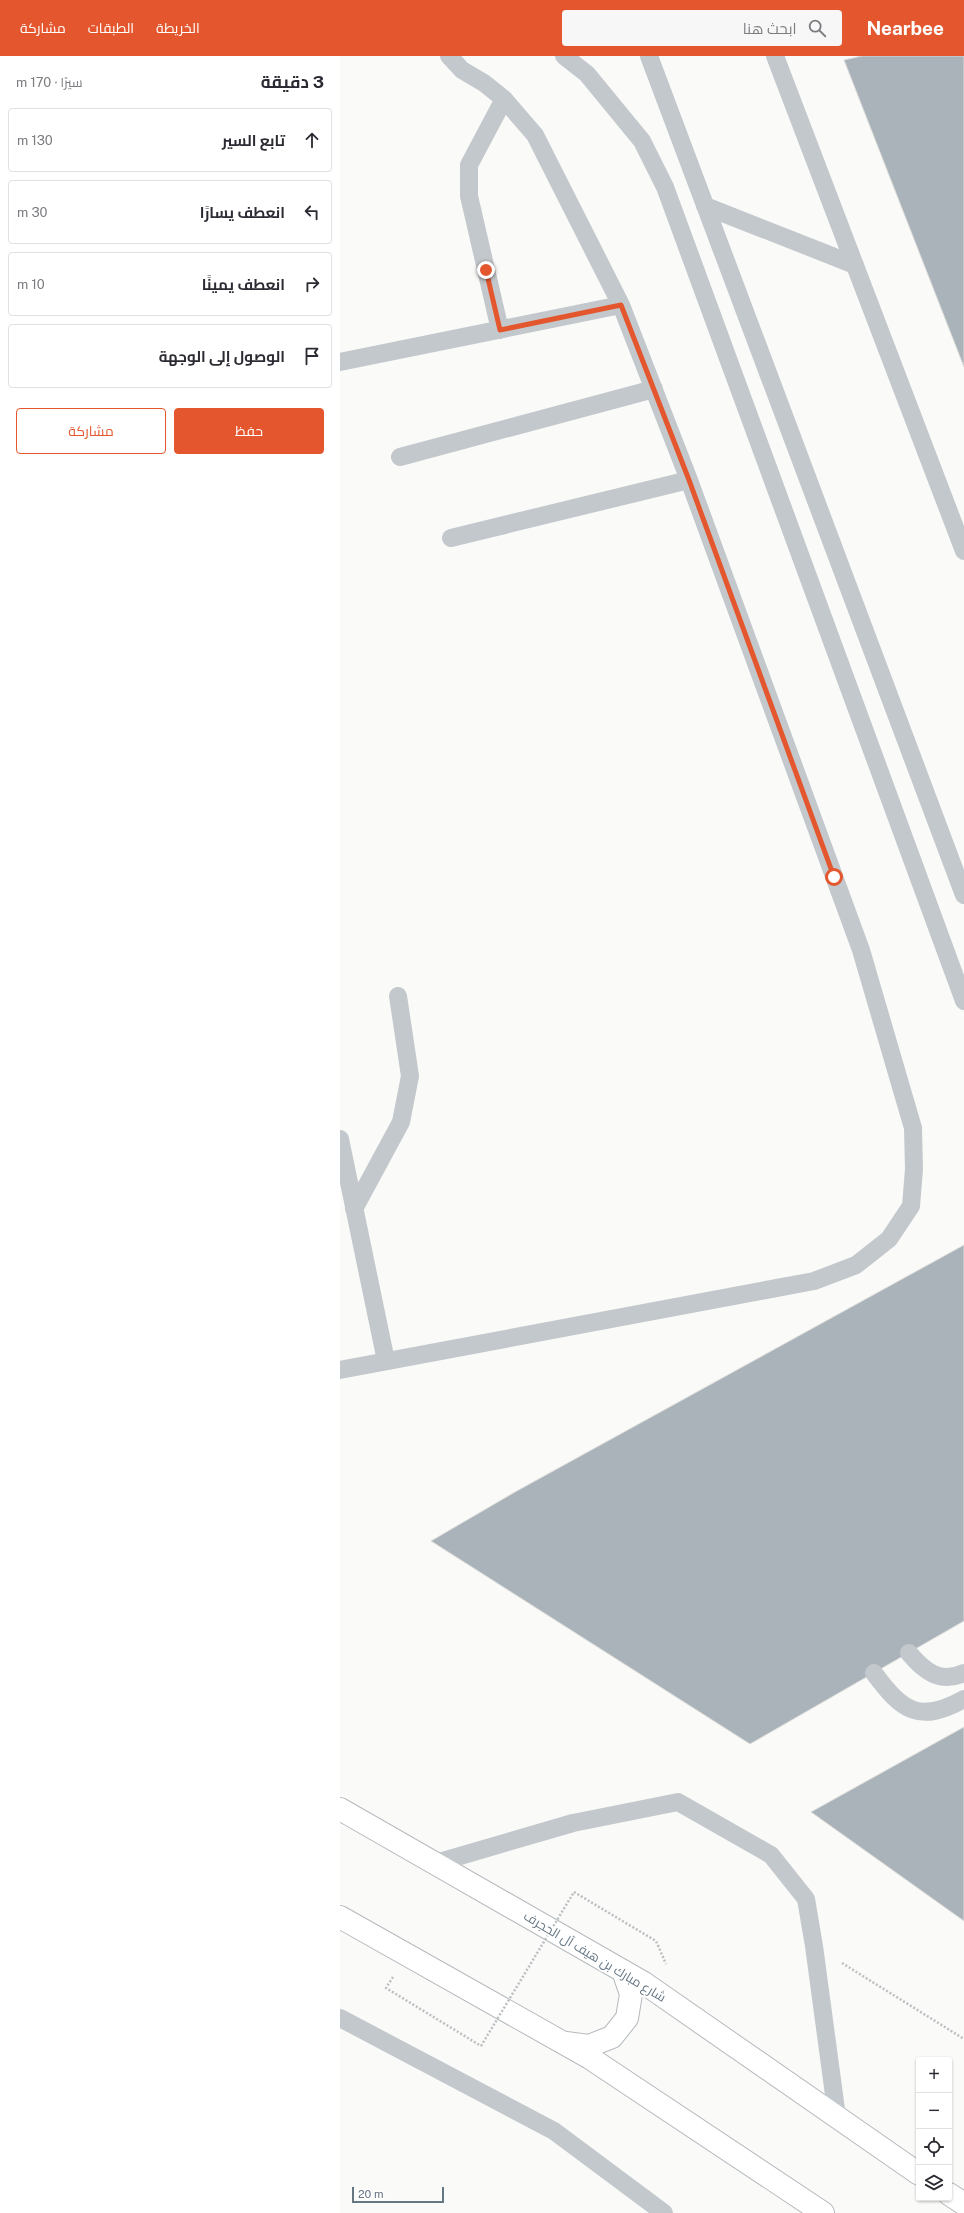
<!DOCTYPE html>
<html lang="ar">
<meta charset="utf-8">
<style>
:root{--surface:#fff;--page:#f7f7f7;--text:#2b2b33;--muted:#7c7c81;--line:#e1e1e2;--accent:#e4572e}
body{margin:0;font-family:"Public Sans",Cairo,sans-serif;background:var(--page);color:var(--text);direction:rtl}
.controls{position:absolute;right:12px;bottom:12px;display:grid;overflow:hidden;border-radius:4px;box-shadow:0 1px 3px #0004}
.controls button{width:36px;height:36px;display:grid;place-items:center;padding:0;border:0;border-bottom:1px solid var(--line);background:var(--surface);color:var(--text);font:20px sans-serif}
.scale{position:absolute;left:12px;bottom:10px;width:92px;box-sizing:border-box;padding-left:4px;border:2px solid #657683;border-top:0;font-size:11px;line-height:14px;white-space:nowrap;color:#657683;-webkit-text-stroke:3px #fff;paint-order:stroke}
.stop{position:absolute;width:12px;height:12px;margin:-9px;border:3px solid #e4572e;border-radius:50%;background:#fff}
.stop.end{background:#e4572e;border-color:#fff;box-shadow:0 1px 4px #0008}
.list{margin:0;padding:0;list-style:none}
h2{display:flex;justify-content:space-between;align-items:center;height:52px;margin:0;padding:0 16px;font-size:17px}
h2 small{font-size:13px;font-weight:400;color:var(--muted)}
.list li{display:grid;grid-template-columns:26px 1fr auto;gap:12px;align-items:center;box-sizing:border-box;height:64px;margin:0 8px 8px;padding:0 8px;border:1px solid var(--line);border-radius:4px}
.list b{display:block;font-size:15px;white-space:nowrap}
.list em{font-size:13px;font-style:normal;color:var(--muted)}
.actions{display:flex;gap:8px;padding:12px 16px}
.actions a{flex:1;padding:9px 0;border:1px solid var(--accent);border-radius:4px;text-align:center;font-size:14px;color:var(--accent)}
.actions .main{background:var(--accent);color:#fff}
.icon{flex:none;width:22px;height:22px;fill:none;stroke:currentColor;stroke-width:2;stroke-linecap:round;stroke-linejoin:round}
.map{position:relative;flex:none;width:624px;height:2157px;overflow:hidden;direction:ltr}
header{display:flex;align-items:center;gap:24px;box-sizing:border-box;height:56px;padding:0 20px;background:var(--accent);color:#fff}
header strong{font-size:19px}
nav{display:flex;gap:22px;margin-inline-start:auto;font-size:14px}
.search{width:280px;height:36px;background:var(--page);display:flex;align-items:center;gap:10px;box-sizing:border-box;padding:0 14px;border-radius:4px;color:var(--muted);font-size:15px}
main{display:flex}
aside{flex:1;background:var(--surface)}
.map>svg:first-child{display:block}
.building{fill:#aab3b9;stroke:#dcdcda}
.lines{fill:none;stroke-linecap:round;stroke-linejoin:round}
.primary-casing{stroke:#b5babe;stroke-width:24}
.path{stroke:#bbbfc2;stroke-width:2.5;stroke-dasharray:2 2;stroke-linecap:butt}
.lane{stroke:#c3c8cc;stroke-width:18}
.primary{stroke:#fff;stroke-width:22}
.path-bridge{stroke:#bbbfc2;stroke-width:2.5;stroke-dasharray:2 2;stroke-linecap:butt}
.route{stroke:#e4572e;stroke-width:5}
.labels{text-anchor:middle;stroke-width:4;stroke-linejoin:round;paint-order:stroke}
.street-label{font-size:13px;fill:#657683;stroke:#fff}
</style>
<header>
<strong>Nearbee</strong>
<div class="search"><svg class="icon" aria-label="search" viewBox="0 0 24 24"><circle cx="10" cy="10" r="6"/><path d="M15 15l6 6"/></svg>ابحث هنا</div>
<nav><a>الخريطة</a><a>الطبقات</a><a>مشاركة</a></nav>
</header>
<main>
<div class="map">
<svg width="624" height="2157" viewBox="0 0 624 2157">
<rect width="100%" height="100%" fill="#fafaf8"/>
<!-- building -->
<path class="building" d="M522 0H624V311L504 4Z
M624 1189V1565L410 1688 91 1485 175 1436Z
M624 1671V1865L471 1756Z"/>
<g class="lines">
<!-- primary casing -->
<g class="primary-casing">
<path id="primary" d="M0 1753 304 1927 579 2118
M0 1861 250 2002 483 2157
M226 1987 249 1990 272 1981 287 1962 291 1938 283 1915
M609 2138 624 2148"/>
</g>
<!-- path -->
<path class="path" d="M234 1836 316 1885 326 1908
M502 1907 624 1983
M53 1921 46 1932 141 1990"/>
<!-- lane -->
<path class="lane" d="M224 0 247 18 302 85 325 131 624 945
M309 0 624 839
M435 0 624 495
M365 150 515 209
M160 274 129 140V109L164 43
M0 306 281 249
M60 401 314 333
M111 482 349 424
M0 1083 46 1305
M14 1153 61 1066 70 1020 58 940
M0 1314 474 1225 516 1209 549 1183 571 1150 574 1113 573 1072 521 894 349 424 281 249 195 79 164 43 144 27 122 14 109 0
M569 1597C584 1615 600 1628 624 1617
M534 1617C562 1655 579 1668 624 1643
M96 1807 233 1767 338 1746 431 1799 466 1843 474 1890 497 2061
M0 1962 214 2075 324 2157"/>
<!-- primary -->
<use href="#primary" class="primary"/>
<!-- path-bridge -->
<path class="path-bridge" d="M141 1990 234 1836"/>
</g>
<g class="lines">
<!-- route -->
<path class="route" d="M146 214 160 274 281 249 349 424 494 821"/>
</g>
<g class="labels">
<!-- street labels -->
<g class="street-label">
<text transform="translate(255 1900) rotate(31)" y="5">شارع مبارك بن هيف آل الحجرف</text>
</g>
</g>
</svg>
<div class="controls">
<button>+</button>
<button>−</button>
<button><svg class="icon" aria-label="locate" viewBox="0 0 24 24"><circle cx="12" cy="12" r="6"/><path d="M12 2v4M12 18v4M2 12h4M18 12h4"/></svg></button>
<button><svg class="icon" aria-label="layers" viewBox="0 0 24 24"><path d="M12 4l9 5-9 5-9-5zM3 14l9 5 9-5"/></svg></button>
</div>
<div class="scale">20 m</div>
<div class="stop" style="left:494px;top:821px"></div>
<div class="stop end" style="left:146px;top:214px"></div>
</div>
<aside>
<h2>3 دقيقة<small>سيرًا · 170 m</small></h2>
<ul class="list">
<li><svg class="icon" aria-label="ahead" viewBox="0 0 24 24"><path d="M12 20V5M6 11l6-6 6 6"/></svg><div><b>تابع السير</b></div><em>130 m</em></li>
<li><svg class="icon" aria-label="left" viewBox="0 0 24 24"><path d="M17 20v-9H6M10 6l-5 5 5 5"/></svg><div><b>انعطف يسارًا</b></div><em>30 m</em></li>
<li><svg class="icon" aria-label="right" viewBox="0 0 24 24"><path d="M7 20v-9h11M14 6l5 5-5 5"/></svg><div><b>انعطف يمينًا</b></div><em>10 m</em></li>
<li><svg class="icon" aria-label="arrive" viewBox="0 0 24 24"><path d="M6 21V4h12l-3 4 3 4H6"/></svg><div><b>الوصول إلى الوجهة</b></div></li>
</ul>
<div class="actions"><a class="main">حفظ</a><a>مشاركة</a></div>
</aside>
</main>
